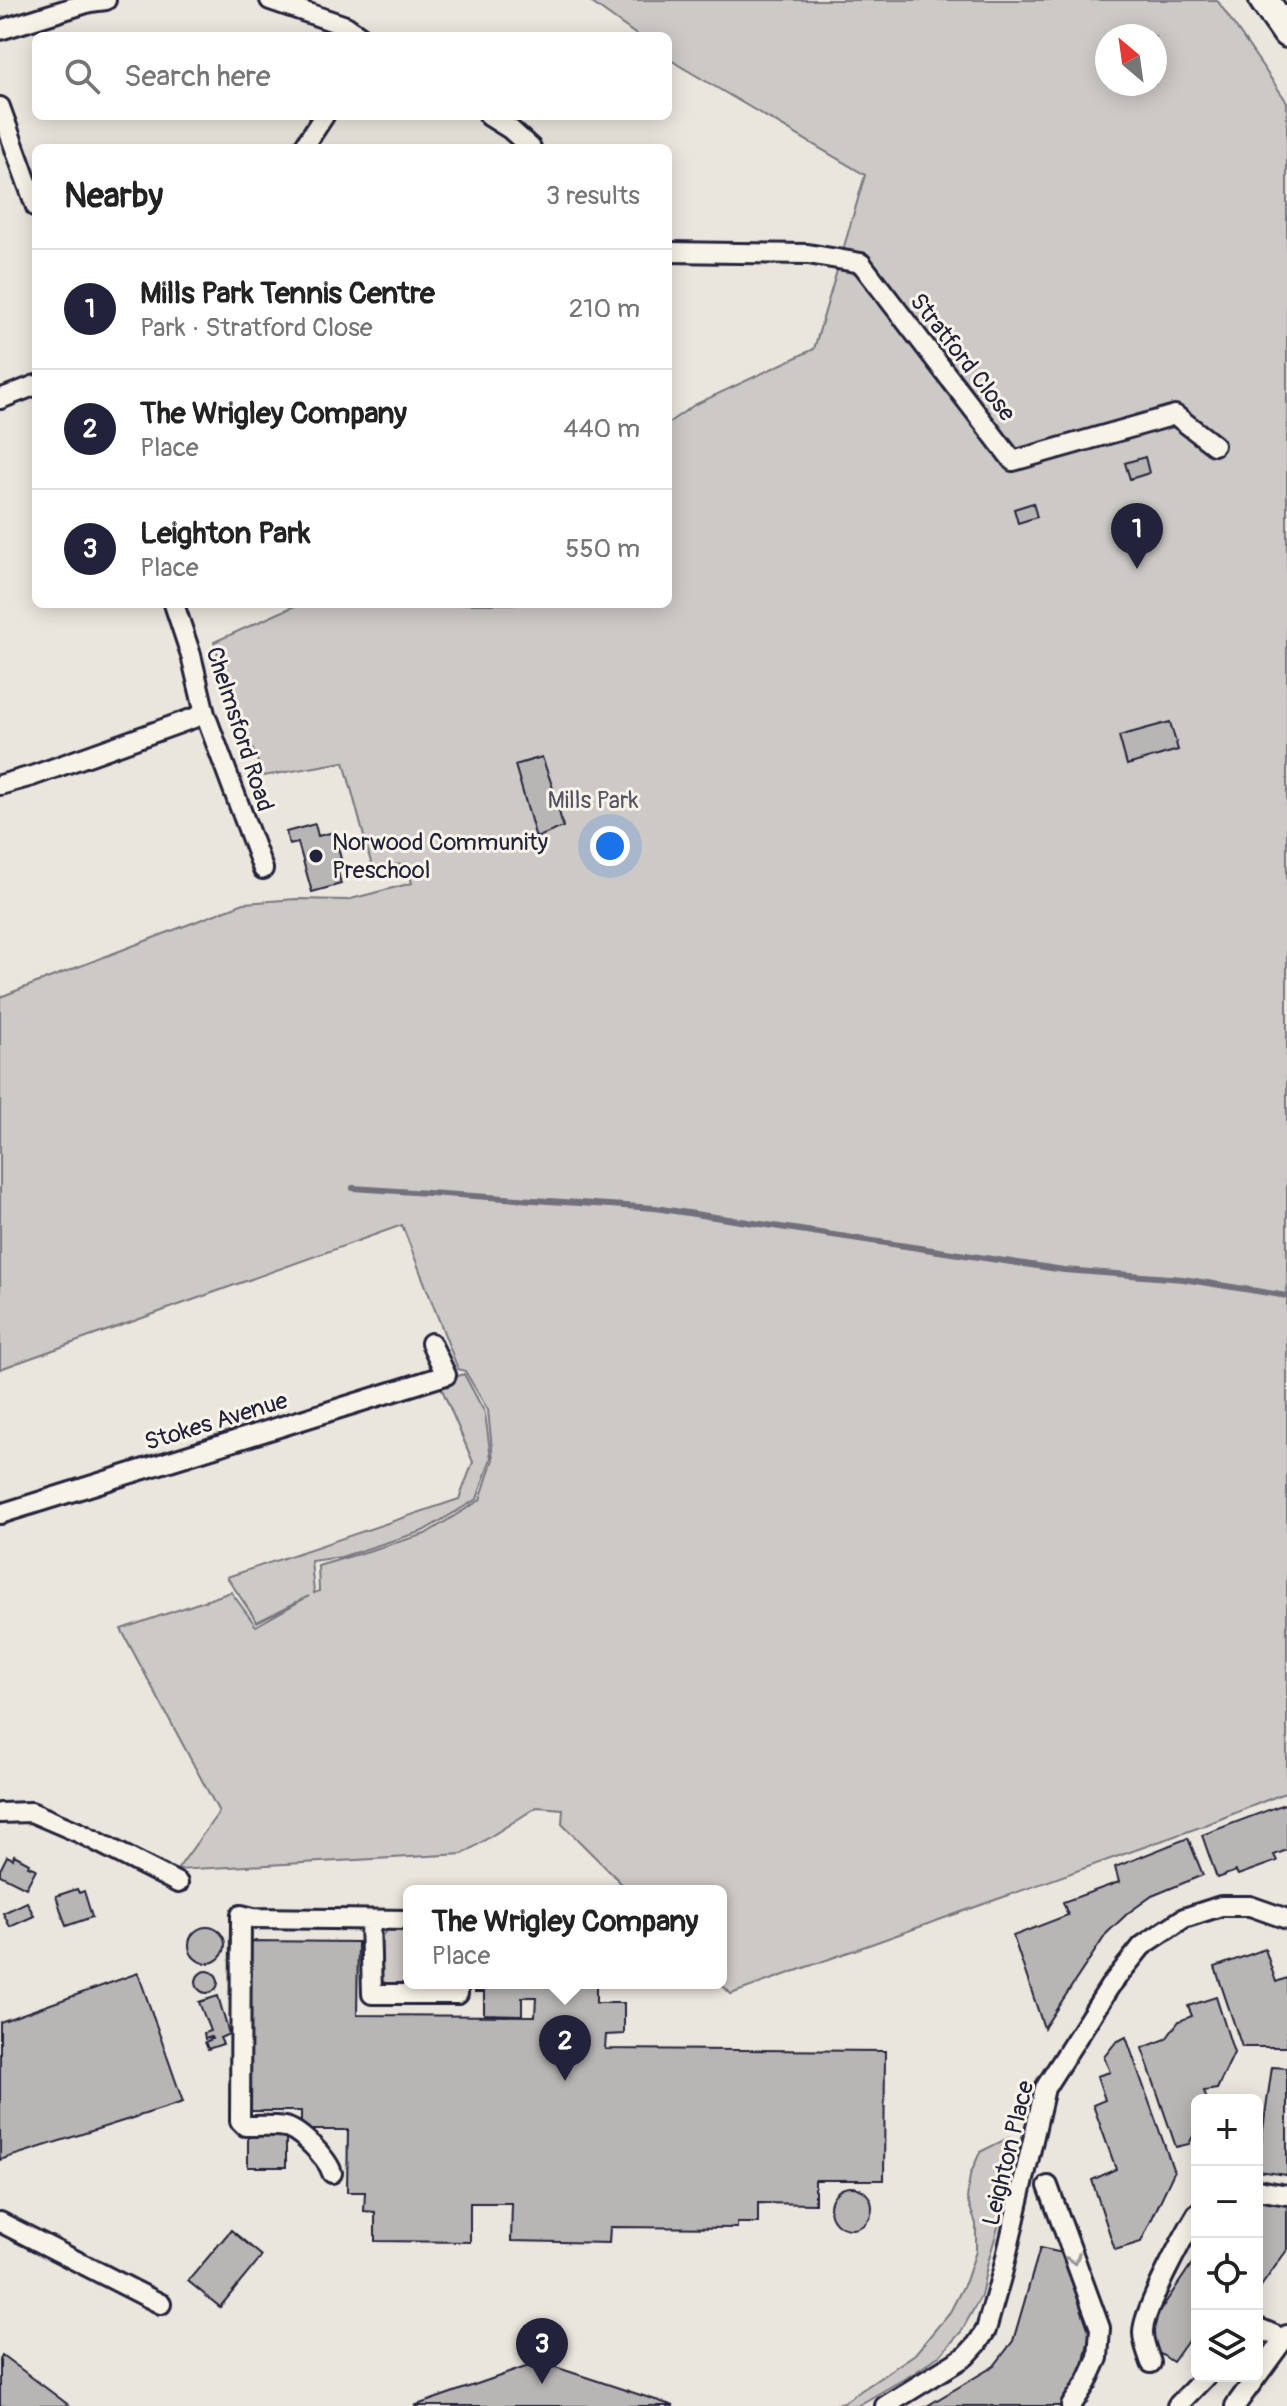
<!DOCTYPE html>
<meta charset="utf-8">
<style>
:root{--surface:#fff;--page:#f6f6f6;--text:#222;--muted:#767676;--line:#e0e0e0;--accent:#22223b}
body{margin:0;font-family:Pangolin,sans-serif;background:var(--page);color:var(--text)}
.controls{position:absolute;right:24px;bottom:24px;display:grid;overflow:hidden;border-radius:12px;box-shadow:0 4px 20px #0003}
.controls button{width:72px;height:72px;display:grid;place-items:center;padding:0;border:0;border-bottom:2px solid var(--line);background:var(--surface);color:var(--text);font:40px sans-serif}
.compass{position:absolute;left:1095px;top:24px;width:72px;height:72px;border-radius:50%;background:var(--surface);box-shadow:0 4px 20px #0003;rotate:331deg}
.you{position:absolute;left:610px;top:846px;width:28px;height:28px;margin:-20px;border:6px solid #fff;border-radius:50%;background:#1a73e8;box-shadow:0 0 0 12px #1a73e833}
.badge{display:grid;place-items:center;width:52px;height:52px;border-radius:50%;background:var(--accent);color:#fff;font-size:26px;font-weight:700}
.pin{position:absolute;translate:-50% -66px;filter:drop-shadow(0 2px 4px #0008)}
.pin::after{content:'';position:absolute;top:42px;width:28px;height:24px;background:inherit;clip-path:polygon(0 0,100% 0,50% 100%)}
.popup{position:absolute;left:403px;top:1885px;width:324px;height:104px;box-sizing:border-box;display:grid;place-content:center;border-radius:12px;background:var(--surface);filter:drop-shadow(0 2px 6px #0005);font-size:26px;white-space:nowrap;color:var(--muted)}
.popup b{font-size:30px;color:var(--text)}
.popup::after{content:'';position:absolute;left:50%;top:100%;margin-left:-16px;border:16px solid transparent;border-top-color:var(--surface)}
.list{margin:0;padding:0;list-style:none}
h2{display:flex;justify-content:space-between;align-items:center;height:104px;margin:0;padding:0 32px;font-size:34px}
h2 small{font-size:26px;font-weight:400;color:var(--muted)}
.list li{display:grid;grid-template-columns:52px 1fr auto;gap:24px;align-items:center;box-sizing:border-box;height:120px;padding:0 32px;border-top:2px solid var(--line)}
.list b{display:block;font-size:30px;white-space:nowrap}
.list p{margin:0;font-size:26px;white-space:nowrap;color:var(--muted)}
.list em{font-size:26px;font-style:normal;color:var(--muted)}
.icon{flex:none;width:44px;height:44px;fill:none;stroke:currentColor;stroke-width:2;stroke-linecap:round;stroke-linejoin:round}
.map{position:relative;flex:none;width:1287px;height:2406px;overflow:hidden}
.search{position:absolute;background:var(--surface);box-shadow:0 4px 20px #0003;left:32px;top:32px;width:640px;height:88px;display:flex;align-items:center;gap:20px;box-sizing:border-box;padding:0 28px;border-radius:12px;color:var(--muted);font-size:30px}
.panel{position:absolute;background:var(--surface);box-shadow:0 4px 20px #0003;left:32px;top:144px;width:640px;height:464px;border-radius:12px}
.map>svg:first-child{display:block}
.green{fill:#cdc9c6;stroke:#787680;stroke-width:2;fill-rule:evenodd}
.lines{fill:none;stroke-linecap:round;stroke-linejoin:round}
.stream{stroke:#716f7b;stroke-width:6}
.building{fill:#b8b6b5;stroke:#22223b;stroke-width:2}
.minor-casing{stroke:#22223b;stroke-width:24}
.highway-casing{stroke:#22223b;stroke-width:34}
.minor{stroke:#f7f3e8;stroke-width:18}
.highway{stroke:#f7f3e8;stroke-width:28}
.oneway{stroke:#97959a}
.poi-dot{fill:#22223b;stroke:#f7f3e8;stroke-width:3}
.labels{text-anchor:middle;stroke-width:6;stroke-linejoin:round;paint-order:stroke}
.street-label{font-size:24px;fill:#22223b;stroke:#f7f3e8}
.park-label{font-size:24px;fill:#555465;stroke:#f7f3e8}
.poi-label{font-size:24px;fill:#22223b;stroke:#f7f3e8;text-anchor:start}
</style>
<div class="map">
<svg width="1287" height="2406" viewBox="0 0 1287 2406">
<rect width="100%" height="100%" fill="#eae6de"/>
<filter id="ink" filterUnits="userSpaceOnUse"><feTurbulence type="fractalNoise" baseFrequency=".0125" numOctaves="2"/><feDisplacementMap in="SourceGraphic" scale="16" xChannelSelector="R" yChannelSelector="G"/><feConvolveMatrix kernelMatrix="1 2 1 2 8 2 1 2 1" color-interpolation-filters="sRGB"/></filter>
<g filter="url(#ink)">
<!-- green -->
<path class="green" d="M588 0H1217L1287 102V1792L1203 1826 731 1994 720 1983 721 1891H629L562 1824 563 1809 537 1807 463 1854 177 1870 219 1812 121 1629 231 1592 256 1626 309 1596 257 1622 227 1577 459 1499 473 1462 439 1382 464 1374 485 1413 491 1458 477 1499 423 1531 341 1557 311 1561 314 1593 319 1591 318 1566 425 1534 480 1500 493 1459 488 1410 465 1371 458 1369 402 1225 0 1369V997L244 903 296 899 347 900 412 883 406 863 373 870 344 762 264 776 233 703 214 642 299 604H668V423L694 405 814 349 865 175 680 66 668 58V36H638ZM1107 36H1155V84H1107Z
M409 1926V1983H444L440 1986 391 1987 380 1979 379 1944 383 1934 390 1928Z
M1010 2137 1016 2145 1002 2213 987 2266 981 2296 961 2332 940 2355 916 2372 857 2406H831L844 2402 915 2354 950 2312 966 2281 976 2251V2224L967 2199 970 2175 980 2152Z"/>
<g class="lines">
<!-- stream -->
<path class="stream" d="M353 1188 655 1208 1064 1270 1183 1279 1287 1296"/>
</g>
<!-- building -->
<path class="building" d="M1145 457 1149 473 1130 479 1125 463Z
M1033 503 1037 517 1018 523 1014 509Z
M1170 722 1178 750 1127 765 1119 736Z
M542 757 554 791 563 827 536 838 515 765Z
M315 824 318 836 334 832 341 859 335 860 341 884 312 892 298 843 289 845 286 832Z
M1287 1803V1850L1274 1855 1277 1861 1238 1875 1236 1871 1217 1878 1202 1835Z
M1188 1838 1203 1875 1152 1896 1128 1913 1107 1933 1044 2028 1013 1936 1068 1915 1063 1902 1119 1882 1115 1867Z
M14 1855 29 1863 28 1866 36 1869 26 1888 0 1875V1870L7 1856 13 1859Z
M77 1889 79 1893 84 1891 92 1917 66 1926 56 1896Z
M27 1902 34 1916 10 1927 3 1913Z
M189 1945a18 18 0 1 1 36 0a18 18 0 1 1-36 0Z
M247 1941 358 1942 357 2015 535 2016 536 1997H522V2015L484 2014V1992H475V1983H596V2003H624V2034L606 2035 605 2049 885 2051 884 2180H815V2204L758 2203V2223H737V2228L610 2227 609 2243 511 2241 512 2203H470V2242L375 2241V2212L364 2211 365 2192H347L348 2130H301V2111H245Z
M1265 1949 1276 1982 1287 1978V2047H1242L1215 1967Z
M196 1982a11 11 0 1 1 22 0a11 11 0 1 1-22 0Z
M138 1973 183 2102 0 2160V2022Z
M218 1996 229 2034 220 2038 223 2044 208 2049 205 2042 212 2039 211 2037 205 2039 204 2033 210 2031 199 2002Z
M1216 1997 1234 2053 1217 2089 1204 2091 1207 2100H1197V2128L1189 2144 1176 2147 1142 2048 1166 2039 1179 2021 1192 2016 1188 2006Z
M1126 2037 1174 2172 1141 2242 1115 2250 1092 2180 1116 2169 1093 2105 1105 2100 1097 2076 1110 2072 1104 2057 1116 2042Z
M1272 2067 1287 2068V2175L1257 2171Z
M248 2136H286V2167H248Z
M830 2208a21 21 0 1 1 42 0a21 21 0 1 1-42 0Z
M1257 2193 1287 2197V2250L1257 2292Z
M231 2230 262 2256 220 2307 188 2281Z
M1040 2248 1063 2253 1090 2334 1079 2384 1064 2406H927L994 2366 1013 2341Z
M1197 2256V2328L1173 2362 1151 2348 1147 2330Z
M2 2355 70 2406H0V2359Z
M540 2362 674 2406H414Z"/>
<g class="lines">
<!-- minor casing -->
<g class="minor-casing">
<path id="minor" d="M270 0 346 26 360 36
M0 30 90 2 106 0
M0 107 36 207
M489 116 510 129 531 148
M303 148 324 116
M668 252 808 254 861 263 1013 461 1175 415 1214 445
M0 399 36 385
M174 604 191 655 205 714 263 869
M0 785 32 776 205 714
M0 1514 446 1375 431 1343
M0 1813 31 1812 80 1833 178 1883
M370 1920 372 1994H458V1983
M332 2173C328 2159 300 2130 285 2127 273 2125 258 2126 245 2126L240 2121 241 1915 253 1918 409 1920
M1048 2186 1100 2328 1098 2358 1087 2382 1071 2406
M1257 2190 1287 2195
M0 2222 161 2304
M1257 2330 1261 2329 1284 2339
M1151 2363C1148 2354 1143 2342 1143 2333 1142 2312 1185 2234 1197 2214
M885 2406 966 2356 977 2344 986 2330 1003 2270 1045 2088 1110 1986 1142 1946 1184 1918 1221 1906H1250L1287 1919
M1177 2406 1206 2376
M1235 2406 1287 2335"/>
</g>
<!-- highway casing -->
<g class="highway-casing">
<path id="highway" d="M1264 0 1287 33"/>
</g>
<!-- minor -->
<use href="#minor" class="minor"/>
<!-- highway -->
<use href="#highway" class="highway"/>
</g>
<!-- one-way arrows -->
<defs><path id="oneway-chevron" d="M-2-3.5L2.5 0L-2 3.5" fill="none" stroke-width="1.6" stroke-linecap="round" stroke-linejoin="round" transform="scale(2)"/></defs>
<use class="oneway" href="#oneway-chevron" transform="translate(1074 2259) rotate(70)"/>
</g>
<!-- markers -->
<circle class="poi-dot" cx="316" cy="856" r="8"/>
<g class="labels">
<!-- street labels -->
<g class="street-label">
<text transform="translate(963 357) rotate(52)" y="8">Stratford Close</text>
<text transform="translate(240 729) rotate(72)" y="8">Chelmsford Road</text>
<text transform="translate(216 1421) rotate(-17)" y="8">Stokes Avenue</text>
<text transform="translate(1008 2153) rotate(-76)" y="8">Leighton Place</text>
</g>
<!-- park labels -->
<g class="park-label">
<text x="593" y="808">Mills Park</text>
</g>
<!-- poi labels -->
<g class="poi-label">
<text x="332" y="850">Norwood Community<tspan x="332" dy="28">Preschool</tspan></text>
</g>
</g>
</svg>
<div class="controls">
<button>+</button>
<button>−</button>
<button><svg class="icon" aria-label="locate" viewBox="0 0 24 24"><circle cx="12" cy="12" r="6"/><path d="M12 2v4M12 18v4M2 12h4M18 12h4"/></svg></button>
<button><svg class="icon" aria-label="layers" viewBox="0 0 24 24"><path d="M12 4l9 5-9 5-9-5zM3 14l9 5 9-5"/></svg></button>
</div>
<svg class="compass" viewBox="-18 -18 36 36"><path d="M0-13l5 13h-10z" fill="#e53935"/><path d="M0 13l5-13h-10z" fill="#767676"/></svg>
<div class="you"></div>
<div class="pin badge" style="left:1137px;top:569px">1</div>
<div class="pin badge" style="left:565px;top:2081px">2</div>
<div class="popup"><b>The Wrigley Company</b>Place</div>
<div class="pin badge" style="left:542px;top:2384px">3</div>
<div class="search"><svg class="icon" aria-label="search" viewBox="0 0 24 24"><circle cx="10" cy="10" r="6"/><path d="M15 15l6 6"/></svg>Search here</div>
<section class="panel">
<h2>Nearby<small>3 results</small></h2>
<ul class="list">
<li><span class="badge">1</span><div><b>Mills Park Tennis Centre</b><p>Park · Stratford Close</p></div><em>210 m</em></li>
<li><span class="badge">2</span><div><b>The Wrigley Company</b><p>Place</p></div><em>440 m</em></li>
<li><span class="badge">3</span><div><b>Leighton Park</b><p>Place</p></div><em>550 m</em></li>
</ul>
</section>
</div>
